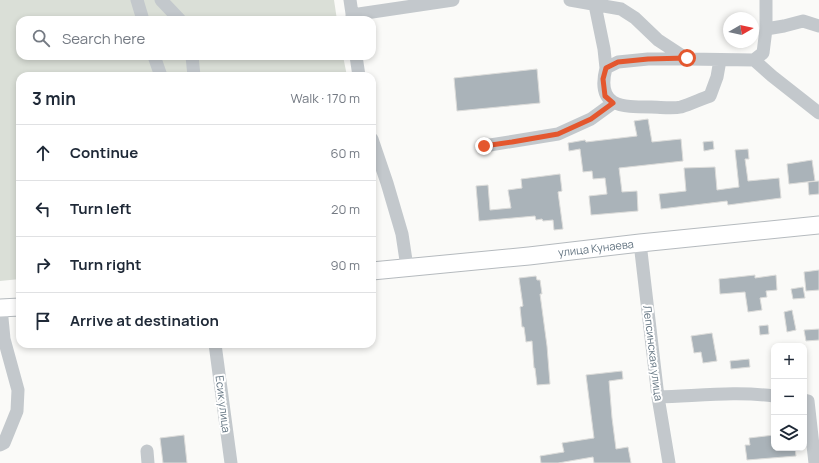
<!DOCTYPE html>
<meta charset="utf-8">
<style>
:root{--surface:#fff;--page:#f6f6f7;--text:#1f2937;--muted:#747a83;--line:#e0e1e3}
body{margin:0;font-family:Manrope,sans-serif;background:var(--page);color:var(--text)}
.controls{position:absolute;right:12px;bottom:12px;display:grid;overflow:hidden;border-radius:8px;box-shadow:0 2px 6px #0003}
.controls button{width:36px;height:36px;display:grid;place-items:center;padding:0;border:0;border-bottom:1px solid var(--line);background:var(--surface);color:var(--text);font:20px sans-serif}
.compass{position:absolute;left:723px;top:12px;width:36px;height:36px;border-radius:50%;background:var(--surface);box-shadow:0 2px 6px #0003;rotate:81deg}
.stop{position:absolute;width:12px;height:12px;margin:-9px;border:3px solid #e4572e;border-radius:50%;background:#fff}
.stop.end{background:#e4572e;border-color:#fff;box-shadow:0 1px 4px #0008}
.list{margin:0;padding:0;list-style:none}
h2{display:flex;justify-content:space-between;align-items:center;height:52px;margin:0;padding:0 16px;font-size:17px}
h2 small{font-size:13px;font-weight:400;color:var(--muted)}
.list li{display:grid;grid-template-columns:26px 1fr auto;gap:12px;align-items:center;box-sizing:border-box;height:56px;padding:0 16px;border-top:1px solid var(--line)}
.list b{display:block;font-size:15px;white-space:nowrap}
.list em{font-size:13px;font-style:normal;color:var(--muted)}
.icon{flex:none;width:22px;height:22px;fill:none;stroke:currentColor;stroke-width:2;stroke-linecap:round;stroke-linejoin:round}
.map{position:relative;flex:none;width:819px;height:463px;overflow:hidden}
.search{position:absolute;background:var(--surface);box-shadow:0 2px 6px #0003;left:16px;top:16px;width:360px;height:44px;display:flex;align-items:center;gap:10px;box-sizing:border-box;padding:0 14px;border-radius:12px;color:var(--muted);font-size:15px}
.panel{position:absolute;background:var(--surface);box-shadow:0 2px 6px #0003;left:16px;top:72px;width:360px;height:276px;border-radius:12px}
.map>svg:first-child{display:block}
.green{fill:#dadfd7}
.building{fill:#aab3b9;stroke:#dcdcda}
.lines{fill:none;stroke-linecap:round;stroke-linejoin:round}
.major-casing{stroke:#b5babe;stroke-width:19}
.minor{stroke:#c3c8cc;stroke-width:13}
.major{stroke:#fff;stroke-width:17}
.route{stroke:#e4572e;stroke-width:5}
.labels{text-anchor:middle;stroke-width:4;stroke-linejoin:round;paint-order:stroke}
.street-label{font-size:11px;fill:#657683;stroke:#fff}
</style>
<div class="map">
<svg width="819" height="463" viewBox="0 0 819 463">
<rect width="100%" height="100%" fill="#fafaf8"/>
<!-- green -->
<path class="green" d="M0 0H334L337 20H20V56H343L347 76H20V279L0 281Z"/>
<!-- building -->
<path class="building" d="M537 69 540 103 457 111 454 78Z
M648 119 652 142 681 139 683 161 619 168 622 192 637 191 638 211 591 215 589 196 607 194 605 178 593 179 592 171 583 172 580 149 569 151 568 143 585 140 586 142 637 136 634 121Z
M713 141 714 149 704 151 703 142Z
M748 149 749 159H745L748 181 779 178 781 198 728 205 727 201 661 209 659 194 686 191 684 168 715 167 717 190 739 187 735 150Z
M812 160 815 181 789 184 787 164Z
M560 174 562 191 558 192 563 229 554 230 553 220 543 221 542 219 536 220 535 216 479 221 476 186 488 185 490 210 511 208 508 190 522 188 521 179Z
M819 181V194L809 195 808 182Z
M819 270V290L806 291 804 272Z
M755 275V278L776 275 777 290 766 291 767 297 760 298 762 310 748 312 745 292 720 294 719 279Z
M536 276 537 280H540L542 294H540L547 346 550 384 537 385 535 368H534L532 341 526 342 524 327H522L520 307 523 306 519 278Z
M803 287 805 298 793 299 791 289Z
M792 310 796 330 787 332 784 312Z
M768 325 769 334 760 335 759 326Z
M819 329V340L806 341 804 330Z
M712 333 717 361 703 363 701 352 694 353 691 336Z
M749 359 750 367 731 369 730 361Z
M622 371 623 379 609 381 612 418 616 449 628 447 631 463H594L593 457 558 463H541L540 456 564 452 562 443 594 438 586 375Z
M184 435 187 463H163L160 438Z
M774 435V448H795L796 456 747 460 745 445H750L749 438Z"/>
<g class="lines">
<!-- major casing -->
<g class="major-casing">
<g id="major">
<path id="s1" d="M372 271 529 256 640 243 819 225"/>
<path d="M0 308 20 307"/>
</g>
</g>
<!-- minor -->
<path class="minor" d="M137 0 143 20
M161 0 180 20
M350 0 353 20
M570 0 621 9 635 18 658 40 687 59 754 60 772 76 819 113
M595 5 604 49 606 68
M352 15 453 0
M766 29 784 26 803 21 819 26
M154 56 161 76
M192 56 194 76
M356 56 359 76
M687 59H648L618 62 606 68C596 107 621 107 651 107 660 107 672 109 681 107 691 104 701 99 710 96L717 77 720 60
M754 60 763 53 766 29V0
M372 139 387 183 402 234 407 267
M484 146 558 134 591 119 613 103
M640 243 658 397 669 463
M215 344 231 463
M658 397C697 396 736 391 774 396
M804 400 808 401 815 463
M0 445 4 443 17 411 18 390 4 339 1 308
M147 451 148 463"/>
<!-- major -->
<use href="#major" class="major"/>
</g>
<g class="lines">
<!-- route -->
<path class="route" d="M484 146 512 142 558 134 591 119 613 103 605 96 603 79 606 68 618 62 648 59 687 58"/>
</g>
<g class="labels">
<!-- street labels -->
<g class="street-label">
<text dy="4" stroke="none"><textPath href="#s1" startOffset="225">улица Кунаева</textPath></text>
<text transform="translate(653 353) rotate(83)" y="4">Лепсинская улица</text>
<text transform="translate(223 404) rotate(83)" y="4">Есик улица</text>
</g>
</g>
</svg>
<div class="controls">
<button>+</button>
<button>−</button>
<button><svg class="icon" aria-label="layers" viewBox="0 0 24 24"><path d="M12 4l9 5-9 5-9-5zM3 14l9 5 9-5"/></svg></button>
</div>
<svg class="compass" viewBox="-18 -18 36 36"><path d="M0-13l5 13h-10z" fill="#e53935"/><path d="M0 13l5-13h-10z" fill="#747a83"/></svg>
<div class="stop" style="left:687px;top:58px"></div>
<div class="stop end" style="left:484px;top:146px"></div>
<div class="search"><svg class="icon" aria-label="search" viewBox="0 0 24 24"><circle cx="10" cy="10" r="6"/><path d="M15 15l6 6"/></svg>Search here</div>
<section class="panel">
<h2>3 min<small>Walk · 170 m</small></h2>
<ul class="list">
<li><svg class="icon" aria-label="ahead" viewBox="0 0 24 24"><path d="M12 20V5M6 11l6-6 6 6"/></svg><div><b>Continue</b></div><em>60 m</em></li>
<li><svg class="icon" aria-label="left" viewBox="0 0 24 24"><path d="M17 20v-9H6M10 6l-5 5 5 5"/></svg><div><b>Turn left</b></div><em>20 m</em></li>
<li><svg class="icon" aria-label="right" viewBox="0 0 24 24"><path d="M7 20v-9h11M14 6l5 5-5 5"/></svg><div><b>Turn right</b></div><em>90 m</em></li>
<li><svg class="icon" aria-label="arrive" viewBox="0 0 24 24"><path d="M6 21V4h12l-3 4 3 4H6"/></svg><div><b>Arrive at destination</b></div></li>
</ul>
</section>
</div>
